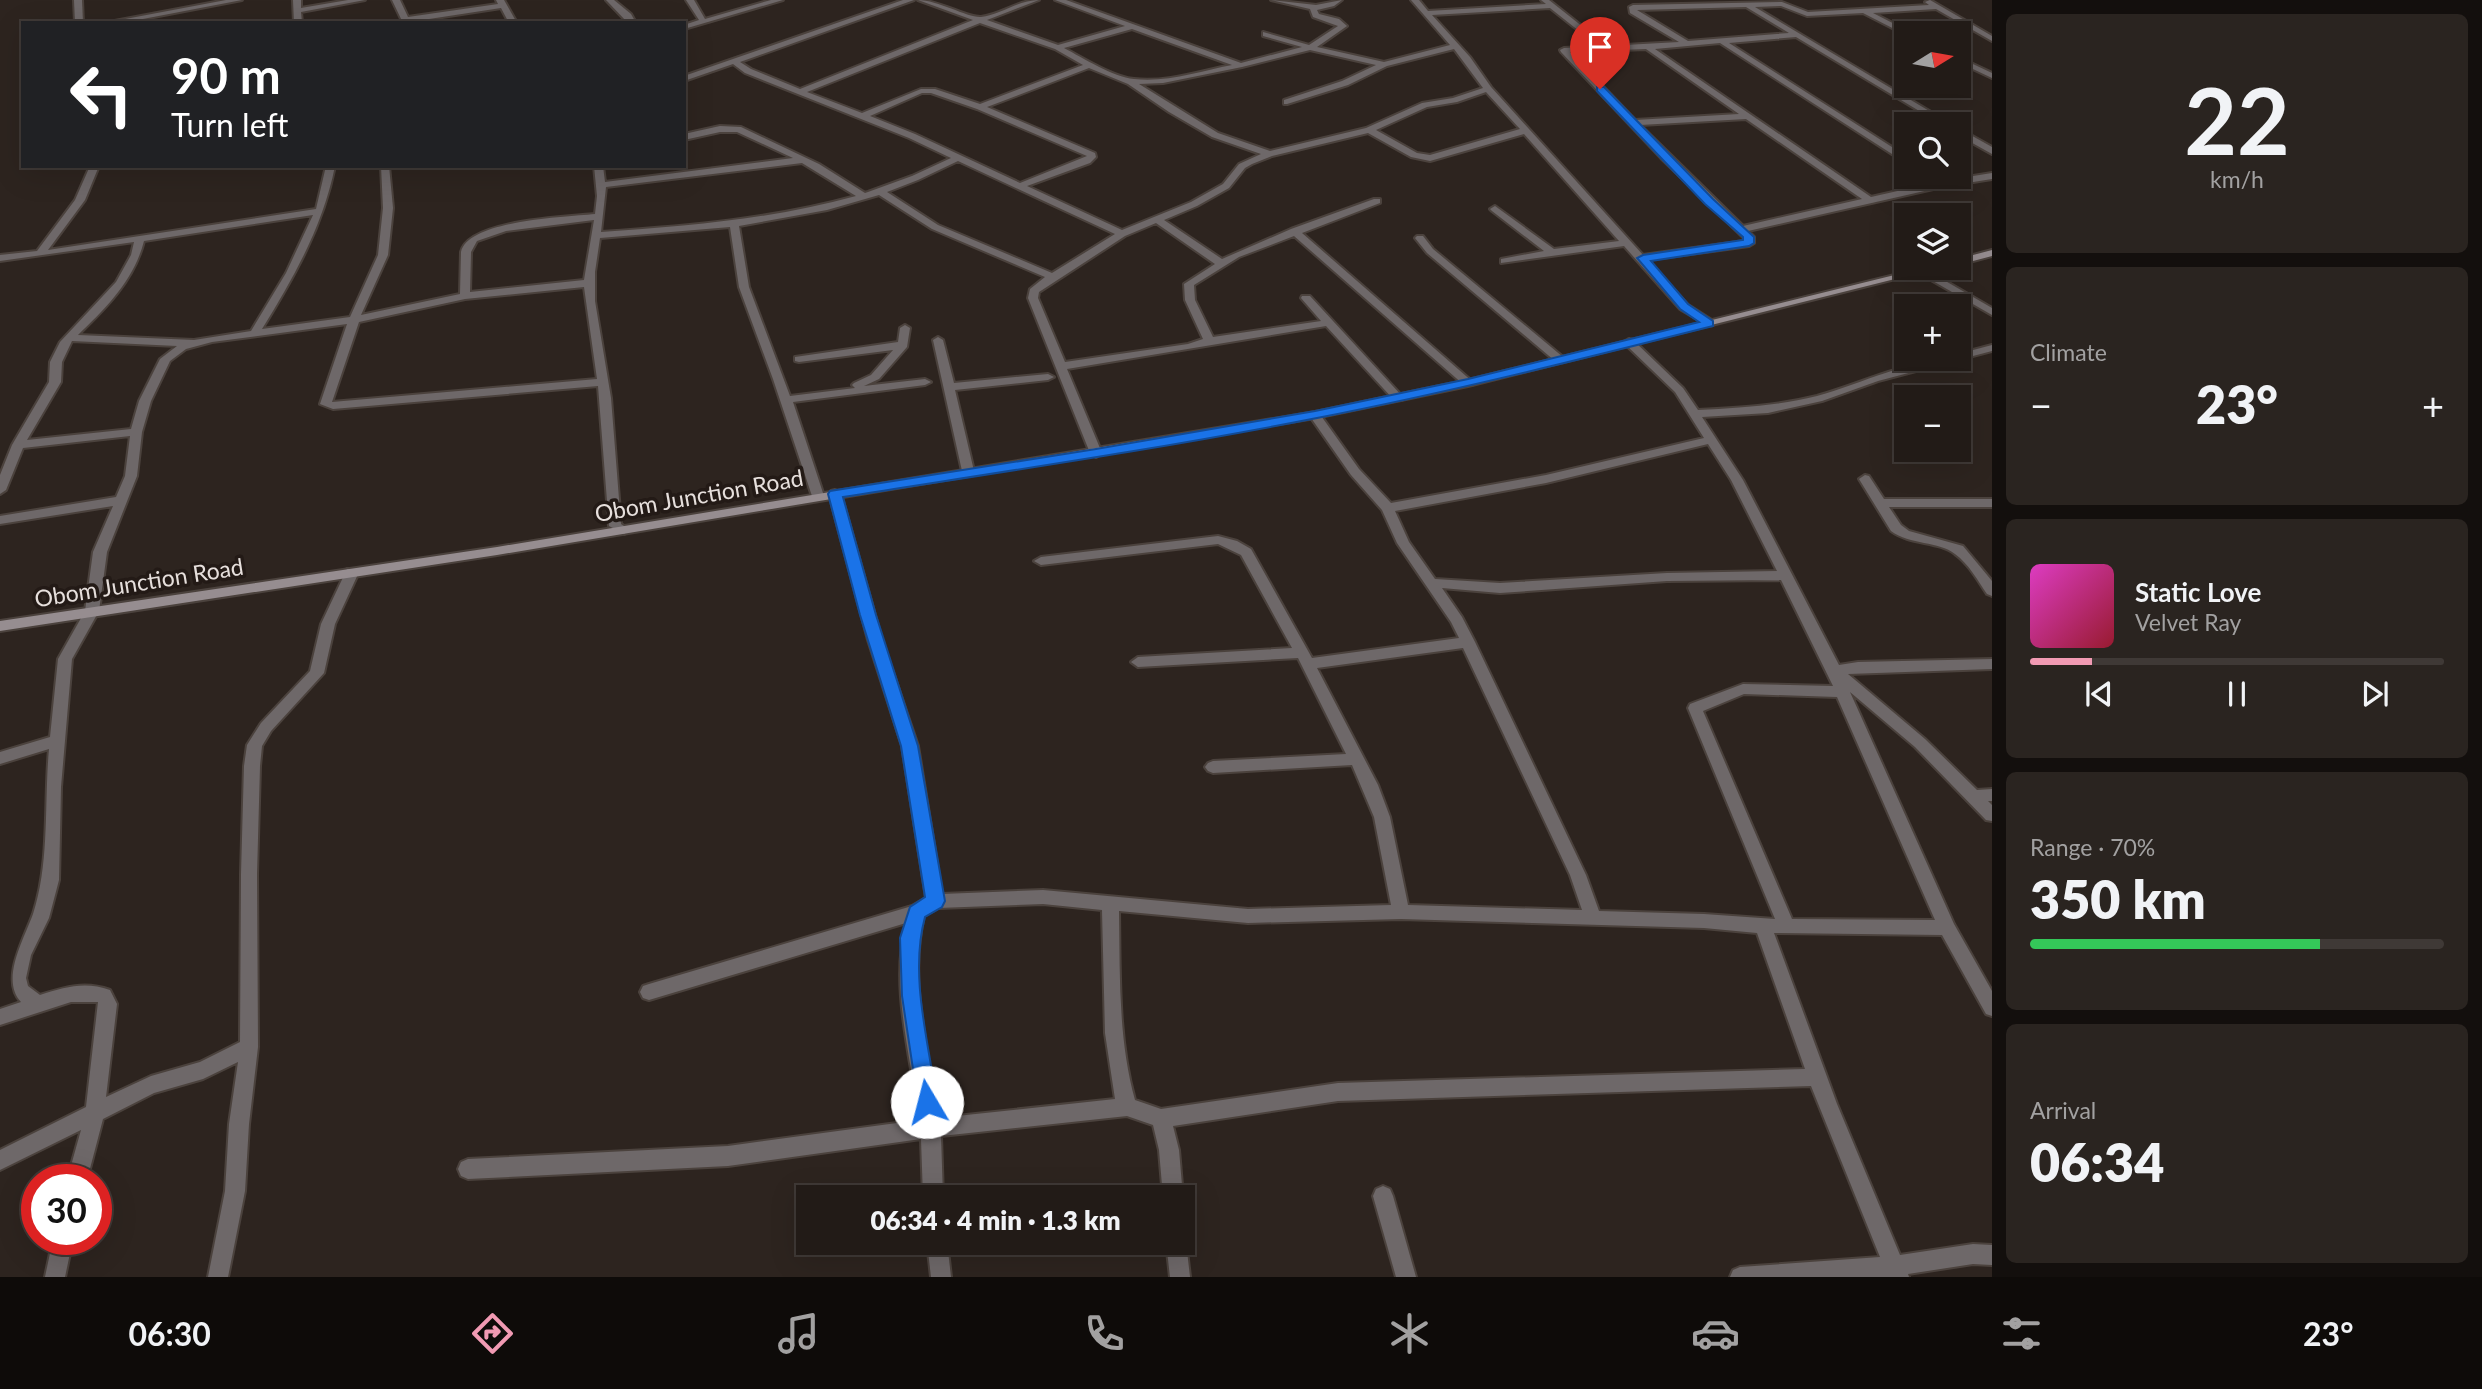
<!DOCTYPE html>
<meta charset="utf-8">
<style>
:root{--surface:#221b17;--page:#2a2420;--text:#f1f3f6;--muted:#a2a1a1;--line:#3f3936;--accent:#f19ab3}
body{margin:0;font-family:Lato,sans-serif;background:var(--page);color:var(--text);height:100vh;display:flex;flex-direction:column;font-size:26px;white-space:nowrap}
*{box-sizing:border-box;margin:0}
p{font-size:23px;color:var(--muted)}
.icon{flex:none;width:38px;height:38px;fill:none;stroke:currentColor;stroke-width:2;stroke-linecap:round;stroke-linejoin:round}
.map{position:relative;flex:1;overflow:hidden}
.details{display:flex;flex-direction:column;gap:14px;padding:14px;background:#130f0d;width:490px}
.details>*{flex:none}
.top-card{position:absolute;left:21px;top:21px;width:665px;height:147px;border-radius:0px;box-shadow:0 7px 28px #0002,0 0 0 2px var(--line);background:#202124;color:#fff;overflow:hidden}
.needle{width:46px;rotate:79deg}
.buttons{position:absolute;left:1894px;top:21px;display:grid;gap:14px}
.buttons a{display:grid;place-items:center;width:77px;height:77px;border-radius:0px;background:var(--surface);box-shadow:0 7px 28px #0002,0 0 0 2px var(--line);font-size:35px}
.speed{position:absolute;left:21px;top:1164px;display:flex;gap:14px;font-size:35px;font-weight:700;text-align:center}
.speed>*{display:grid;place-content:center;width:91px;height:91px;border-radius:50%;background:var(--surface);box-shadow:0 7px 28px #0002,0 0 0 2px var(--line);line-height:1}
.speed .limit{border:10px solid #d22;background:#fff;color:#111}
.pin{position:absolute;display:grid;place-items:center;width:60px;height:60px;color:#fff;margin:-72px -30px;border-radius:50% 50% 50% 0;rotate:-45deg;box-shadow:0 0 7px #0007}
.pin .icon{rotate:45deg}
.me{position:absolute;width:77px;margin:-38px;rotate:352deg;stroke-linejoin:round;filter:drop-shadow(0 0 5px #0008)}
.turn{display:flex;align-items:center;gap:24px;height:147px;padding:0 35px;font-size:32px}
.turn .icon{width:91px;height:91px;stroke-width:2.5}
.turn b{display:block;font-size:49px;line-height:60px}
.big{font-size:52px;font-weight:800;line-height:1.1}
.details .card{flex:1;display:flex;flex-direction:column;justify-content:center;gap:10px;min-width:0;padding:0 24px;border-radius:10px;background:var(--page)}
.details .dial{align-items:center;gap:0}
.dial b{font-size:91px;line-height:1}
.song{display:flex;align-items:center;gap:21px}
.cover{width:84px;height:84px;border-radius:10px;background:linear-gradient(135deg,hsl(310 70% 55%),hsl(350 70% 35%))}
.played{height:7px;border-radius:4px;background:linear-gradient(90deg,var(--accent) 15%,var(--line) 15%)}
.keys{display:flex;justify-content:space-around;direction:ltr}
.heat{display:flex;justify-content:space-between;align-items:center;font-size:38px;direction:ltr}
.charge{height:10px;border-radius:5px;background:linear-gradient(90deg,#34c759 70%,var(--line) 0)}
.trip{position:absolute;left:796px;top:1185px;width:399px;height:70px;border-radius:0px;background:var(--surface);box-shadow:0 7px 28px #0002,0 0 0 2px var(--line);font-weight:800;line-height:70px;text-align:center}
.tabs{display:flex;height:112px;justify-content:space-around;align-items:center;background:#0e0b09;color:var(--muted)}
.tabs .icon{width:49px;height:49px}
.tabs .on{color:var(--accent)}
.tabs b{font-size:32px;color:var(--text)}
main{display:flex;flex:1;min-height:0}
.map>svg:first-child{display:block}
</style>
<main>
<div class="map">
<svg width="1992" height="1277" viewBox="0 0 1992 1277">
<rect width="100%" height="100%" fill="#2d241f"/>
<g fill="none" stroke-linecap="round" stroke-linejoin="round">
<g stroke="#4b423d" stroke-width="4">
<g id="street">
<polygon points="74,0 82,0 83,23 75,23"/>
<polygon points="226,0 242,0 122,23 104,23"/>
<polygon points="293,0 301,0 301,8 348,0 365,0 301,12 302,23 294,23"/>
<polygon points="392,0 400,0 408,17 498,4 496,0 504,0 517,23 509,23 501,8 403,23"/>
<polygon points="606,0 614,0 631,14 636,23 628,23"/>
<polygon points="686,0 694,0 705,19 771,0 783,0 684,29 684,25 699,20"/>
<path d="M903,0H914L740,62L751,69L800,89L973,20L918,0C938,0 968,18 981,17C1001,15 1018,0 1039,0L987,20L1058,45L1125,26L1055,0H1066L1241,63L1302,47L1263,36V32L1309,45L1338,26L1313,17L1310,9L1271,0L1316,5L1342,0L1334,6L1317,10L1319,14L1339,19L1347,26L1317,47L1384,62L1450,45L1411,0H1419L1428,11L1546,4L1541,0H1549L1607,46L1679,42L1630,13L1629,7L1633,5L1782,2L1808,12L1929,5L1925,2L1930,0L1992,36V41L1936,9L1873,13L1912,33L1906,35L1863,13L1807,16L1781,6L1755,7L1951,124H1941L1796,37L1729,43L1906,156V163L1720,43L1655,49L1871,197L1942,181L1992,173V179L1942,187L1748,231L1754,237V243L1749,246L1647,260L1688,305L1713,321V325L1709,326L1680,309L1624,246L1501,263V259L1544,251L1492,211L1490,209L1495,206L1554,249L1619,241L1524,134L1430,161L1411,157L1368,133L1272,156L1252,164L1245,168L1229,188L1197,206L1164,220L1222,259L1291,229L1374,199H1380V203L1302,233L1474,383L1472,385H1464L1294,236L1239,257L1194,285L1195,300L1213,337L1321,321L1301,298L1302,296H1310L1402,396V400H1394L1326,326L1067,369L1102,453L1096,457L1090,453L1028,298L1030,289L1045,277L932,229L879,195L827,210L739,226L749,287L790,396L855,388L852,385L854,383L871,375L893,350L799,362L795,361V357L898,342L900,328L905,325L910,328L907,347L879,379L864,386L925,379L931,382L925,385L793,402L824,496L818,500L812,496L773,379L739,287L730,227L600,238L595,272V301L611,398L621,524L630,530L624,534L609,526L598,386L333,409L320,404L347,324L212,342L186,349L170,361L151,401L142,432L137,476L107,552L99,611L72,659L61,787L59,880L49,918L31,955L26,978L28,986L40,995C65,987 85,981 110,990L117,1004L106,1097L151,1076L200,1062L240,1042L241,874L244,766L247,745L261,723L310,671L321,624L347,569H357L359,572L335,624L324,673L271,731L262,746L260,766L257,874L258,1047L249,1124L245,1191L228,1277H208L225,1191L229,1124L238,1062L203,1079L154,1093L103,1119L87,1180H67L81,1130L0,1170V1150L86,1107L98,1002H71L0,1025V1009L21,1002C0,980 24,939 33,914C50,862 44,804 49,749L0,764V752L50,737L58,659L85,611L93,552L113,506L0,524V516L116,497L125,476L130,436L23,448L6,490L0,494V475L12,445L49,382L50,362L60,342L116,282L131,255L134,242L0,261V255L37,251L75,200L90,166H99L85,200L48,250L316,209L326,166H335C323,226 294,277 262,329L350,317L378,255L383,208L381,166H389L393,208L388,255L361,315L460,294L461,252C468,220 567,217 595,214L597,196L594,166H603L605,182L793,158L737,132H720L684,140V134L720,126L741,127L819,164L865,193L868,192L912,176L951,158L909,138L745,73L733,64L684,81V76ZM1746,7L1789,33L1688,41L1637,10ZM1550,8L1598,46L1564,48L1560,50L1561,52L1661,158L1744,238V241L1643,255L1491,87L1470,57L1432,15ZM980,23L1055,49L1083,65L980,104L935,89H921L862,113L807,92ZM1132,29L1232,65C1201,71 1166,83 1134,79C1113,77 1083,58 1064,48ZM1454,49L1483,88L1453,98L1422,103L1366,128L1270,151L1218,133L1139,84L1163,83L1242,67L1310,50L1376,65L1342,81L1284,100V104H1287L1348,85L1387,66ZM1646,49L1739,114L1635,120L1570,52ZM1089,68L1128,84L1169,112L1212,137L1261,154L1239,164L1223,184L1191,202L1122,230L1027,186L1090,163L1096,157L1095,153L987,107ZM1486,92L1520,129L1430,155L1417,153L1376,130L1427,107L1457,102ZM922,93H931L977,109L1087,156L1020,183L915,134L870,116ZM1746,119L1862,199L1743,226L1640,125ZM958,161L1115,234L1052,273L938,225L887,192L918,180ZM802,163L856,196C773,219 688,226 601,232L606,187ZM313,215L286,273L251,331L194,340L78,335C107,307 134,280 144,241ZM594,220L584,280L470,292L471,252L477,241L506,231ZM1156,223L1215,264L1184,284L1185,300L1203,339L1188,344L1065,362L1038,298L1039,292L1125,236ZM584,287L597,379L332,402L359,322L465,299ZM72,341L177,346L160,359L139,401L131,429L27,440L61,382L62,362Z"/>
<polygon points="1958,57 1992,73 1992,78 1958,62"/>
<polygon points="1958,128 1992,147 1992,154 1958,135"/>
<polygon points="1417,236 1423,236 1433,249 1563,357 1563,361 1555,361 1427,253 1415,238"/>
<polygon points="1923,268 1992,308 1992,315 1919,273 1919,269"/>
<polygon points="938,337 943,340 954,383 1048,374 1054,377 1048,380 955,390 974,471 968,475 962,471 933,340"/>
<path d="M1629,339L1633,340L1683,388L1698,410C1738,408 1777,406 1817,396C1864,383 1908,359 1958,359V354L1992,345V351L1878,381L1822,401L1768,413L1702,417L1743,480L1839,665L1858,662L1992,659V669L1848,674L1925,739L1977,790L1992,789V801H1988L1992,805V821L1986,820L1915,747L1850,692L1954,924L1992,991V1016L1986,1014L1942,935L1774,933L1837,1104L1900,1255L1973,1244L1992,1245V1265L1973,1264L1908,1274L1909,1277H1730L1733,1270L1740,1267L1880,1257L1811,1086L1338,1101L1173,1126L1179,1150L1183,1197H1163L1159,1150L1153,1125L1127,1116L941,1136L943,1197H923L921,1139L728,1166L468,1179L461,1176L458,1169L461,1162L468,1159L728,1146L919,1120C911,1056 890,987 906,923L649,1000L643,998L640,992L643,986L649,984L912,906L926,898L902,746L868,640L829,494L831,491L835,490L841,494L882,640L918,746L942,894L1043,890L1248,909L1391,905L1374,817L1352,765L1213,773L1208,771L1205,767L1208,763L1213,761L1346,754L1298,658L1138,667L1131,662L1138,657L1292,648L1241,555L1218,544L1041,565L1034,561L1041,557L1218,536L1237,541L1251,549L1312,658L1459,638L1451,622L1397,543L1382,510L1351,475L1309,415L1311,413H1319L1359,469L1391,503L1546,475L1704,438L1675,392L1625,344L1624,342ZM1708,444L1731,480L1777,571L1667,573L1500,583L1435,579L1409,542L1395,511L1546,483ZM1781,580L1833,686L1743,684L1690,704L1688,708L1775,919L1704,914L1599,911L1586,875L1475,642L1462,617L1442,588L1500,593L1667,581ZM1463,648L1570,875L1582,910L1408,905L1390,817L1378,785L1317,668ZM1744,694L1837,697L1935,920L1792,919L1703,711ZM1043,904L1102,910L1105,1033L1115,1099L938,1118C929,1051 908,983 924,916L938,908ZM1119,911L1248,923L1401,919L1704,928L1757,933L1805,1069L1338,1083L1161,1109L1135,1100C1118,1039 1120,975 1119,911Z"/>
<path d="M1865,475L1869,476L1884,499H1992V507H1889L1901,525L1909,531L1963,546L1992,581V596L1987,594C1978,581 1969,564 1955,554C1939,541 1910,545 1891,531L1859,479Z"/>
<polygon points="1383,1186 1390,1189 1393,1196 1416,1277 1396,1277 1373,1196 1376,1189"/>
<polygon points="1183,1235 1186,1242 1190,1277 1170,1277 1166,1242 1183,1242"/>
<polygon points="53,1239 73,1239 65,1277 45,1277"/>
<polygon points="927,1242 947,1242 951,1277 931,1277"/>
</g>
</g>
<g stroke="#4b423d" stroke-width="4">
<g id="secondary">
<polygon points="1992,250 1992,256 1958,265 1958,259"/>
<polygon points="1923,268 1939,268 1468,386 1315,418 497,555 0,631 0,621 497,547 1315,412 1468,380"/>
</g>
</g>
<use href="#street" fill="#6e6869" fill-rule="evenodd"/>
<use href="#secondary" fill="#968d90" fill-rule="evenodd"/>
</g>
<path fill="#1a73e8" stroke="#114b97" stroke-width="2" d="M1597,87H1604L1713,199L1754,237V243L1749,246L1651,261L1688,304L1713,321V326C1582,359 1450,392 1317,418C1160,449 1001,472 843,497L876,615L918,746L945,901L942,907L925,917C909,975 929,1044 937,1102L934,1109L927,1112L919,1109L902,996L900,938L910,907L925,897L901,746L860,615L828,494L830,491L1096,449L1315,411L1468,379L1699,322L1680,309L1637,258L1643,255L1743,240V237L1705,204L1597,91Z"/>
<g text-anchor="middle" stroke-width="7" stroke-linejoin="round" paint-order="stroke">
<g font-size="23" fill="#e6dfdc" stroke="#231a16">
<text transform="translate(699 496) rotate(-10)" y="8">Obom Junction Road</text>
<text transform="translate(139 583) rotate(-9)" y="8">Obom Junction Road</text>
</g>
</g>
</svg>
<div class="buttons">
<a><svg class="needle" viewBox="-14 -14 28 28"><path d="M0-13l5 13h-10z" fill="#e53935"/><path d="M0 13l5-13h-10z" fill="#a2a1a1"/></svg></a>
<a><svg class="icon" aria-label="search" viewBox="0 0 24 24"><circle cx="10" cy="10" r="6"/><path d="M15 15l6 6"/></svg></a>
<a><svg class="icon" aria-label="layers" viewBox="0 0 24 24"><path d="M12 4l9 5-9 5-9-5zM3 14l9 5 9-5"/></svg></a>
<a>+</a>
<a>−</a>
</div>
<div class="speed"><div class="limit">30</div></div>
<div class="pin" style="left:1600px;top:89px;background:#d93025"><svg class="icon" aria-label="arrive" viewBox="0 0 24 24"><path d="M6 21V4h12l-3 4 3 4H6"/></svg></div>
<svg class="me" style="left:927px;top:1102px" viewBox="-20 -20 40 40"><circle r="19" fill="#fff"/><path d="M0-13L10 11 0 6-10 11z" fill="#1a73e8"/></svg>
<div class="trip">06:34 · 4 min · 1.3 km</div>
<div class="top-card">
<div class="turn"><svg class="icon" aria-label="left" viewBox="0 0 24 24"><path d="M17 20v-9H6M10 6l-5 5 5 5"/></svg><div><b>90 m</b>Turn left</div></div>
</div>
</div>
<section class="details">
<div class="card dial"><b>22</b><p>km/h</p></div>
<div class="card"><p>Climate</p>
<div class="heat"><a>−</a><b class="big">23°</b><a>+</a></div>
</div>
<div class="card">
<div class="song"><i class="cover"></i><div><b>Static Love</b><p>Velvet Ray</p></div></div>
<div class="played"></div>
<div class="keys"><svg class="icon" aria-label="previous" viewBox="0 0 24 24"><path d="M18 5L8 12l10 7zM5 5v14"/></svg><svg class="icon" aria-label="pause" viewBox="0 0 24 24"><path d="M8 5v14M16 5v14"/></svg><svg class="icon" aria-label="next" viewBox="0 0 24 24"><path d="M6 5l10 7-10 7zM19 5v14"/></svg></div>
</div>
<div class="card"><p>Range · 70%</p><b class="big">350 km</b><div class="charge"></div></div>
<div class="card"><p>Arrival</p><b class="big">06:34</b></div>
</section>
</main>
<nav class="tabs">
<b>06:30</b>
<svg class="icon on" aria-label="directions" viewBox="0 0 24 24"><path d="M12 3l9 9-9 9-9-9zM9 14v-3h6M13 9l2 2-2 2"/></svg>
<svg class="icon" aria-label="music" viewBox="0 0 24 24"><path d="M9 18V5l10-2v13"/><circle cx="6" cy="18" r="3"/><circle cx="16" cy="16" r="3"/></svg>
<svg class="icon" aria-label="phone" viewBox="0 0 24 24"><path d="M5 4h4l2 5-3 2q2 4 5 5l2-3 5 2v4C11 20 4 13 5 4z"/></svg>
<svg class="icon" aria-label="climate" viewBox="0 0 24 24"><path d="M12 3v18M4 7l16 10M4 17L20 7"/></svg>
<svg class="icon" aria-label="car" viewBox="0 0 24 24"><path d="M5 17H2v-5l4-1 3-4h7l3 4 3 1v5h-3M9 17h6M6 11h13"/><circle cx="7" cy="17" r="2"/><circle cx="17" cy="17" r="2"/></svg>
<svg class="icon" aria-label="filters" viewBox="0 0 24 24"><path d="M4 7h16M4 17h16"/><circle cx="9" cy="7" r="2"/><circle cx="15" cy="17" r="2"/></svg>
<b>23°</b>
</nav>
